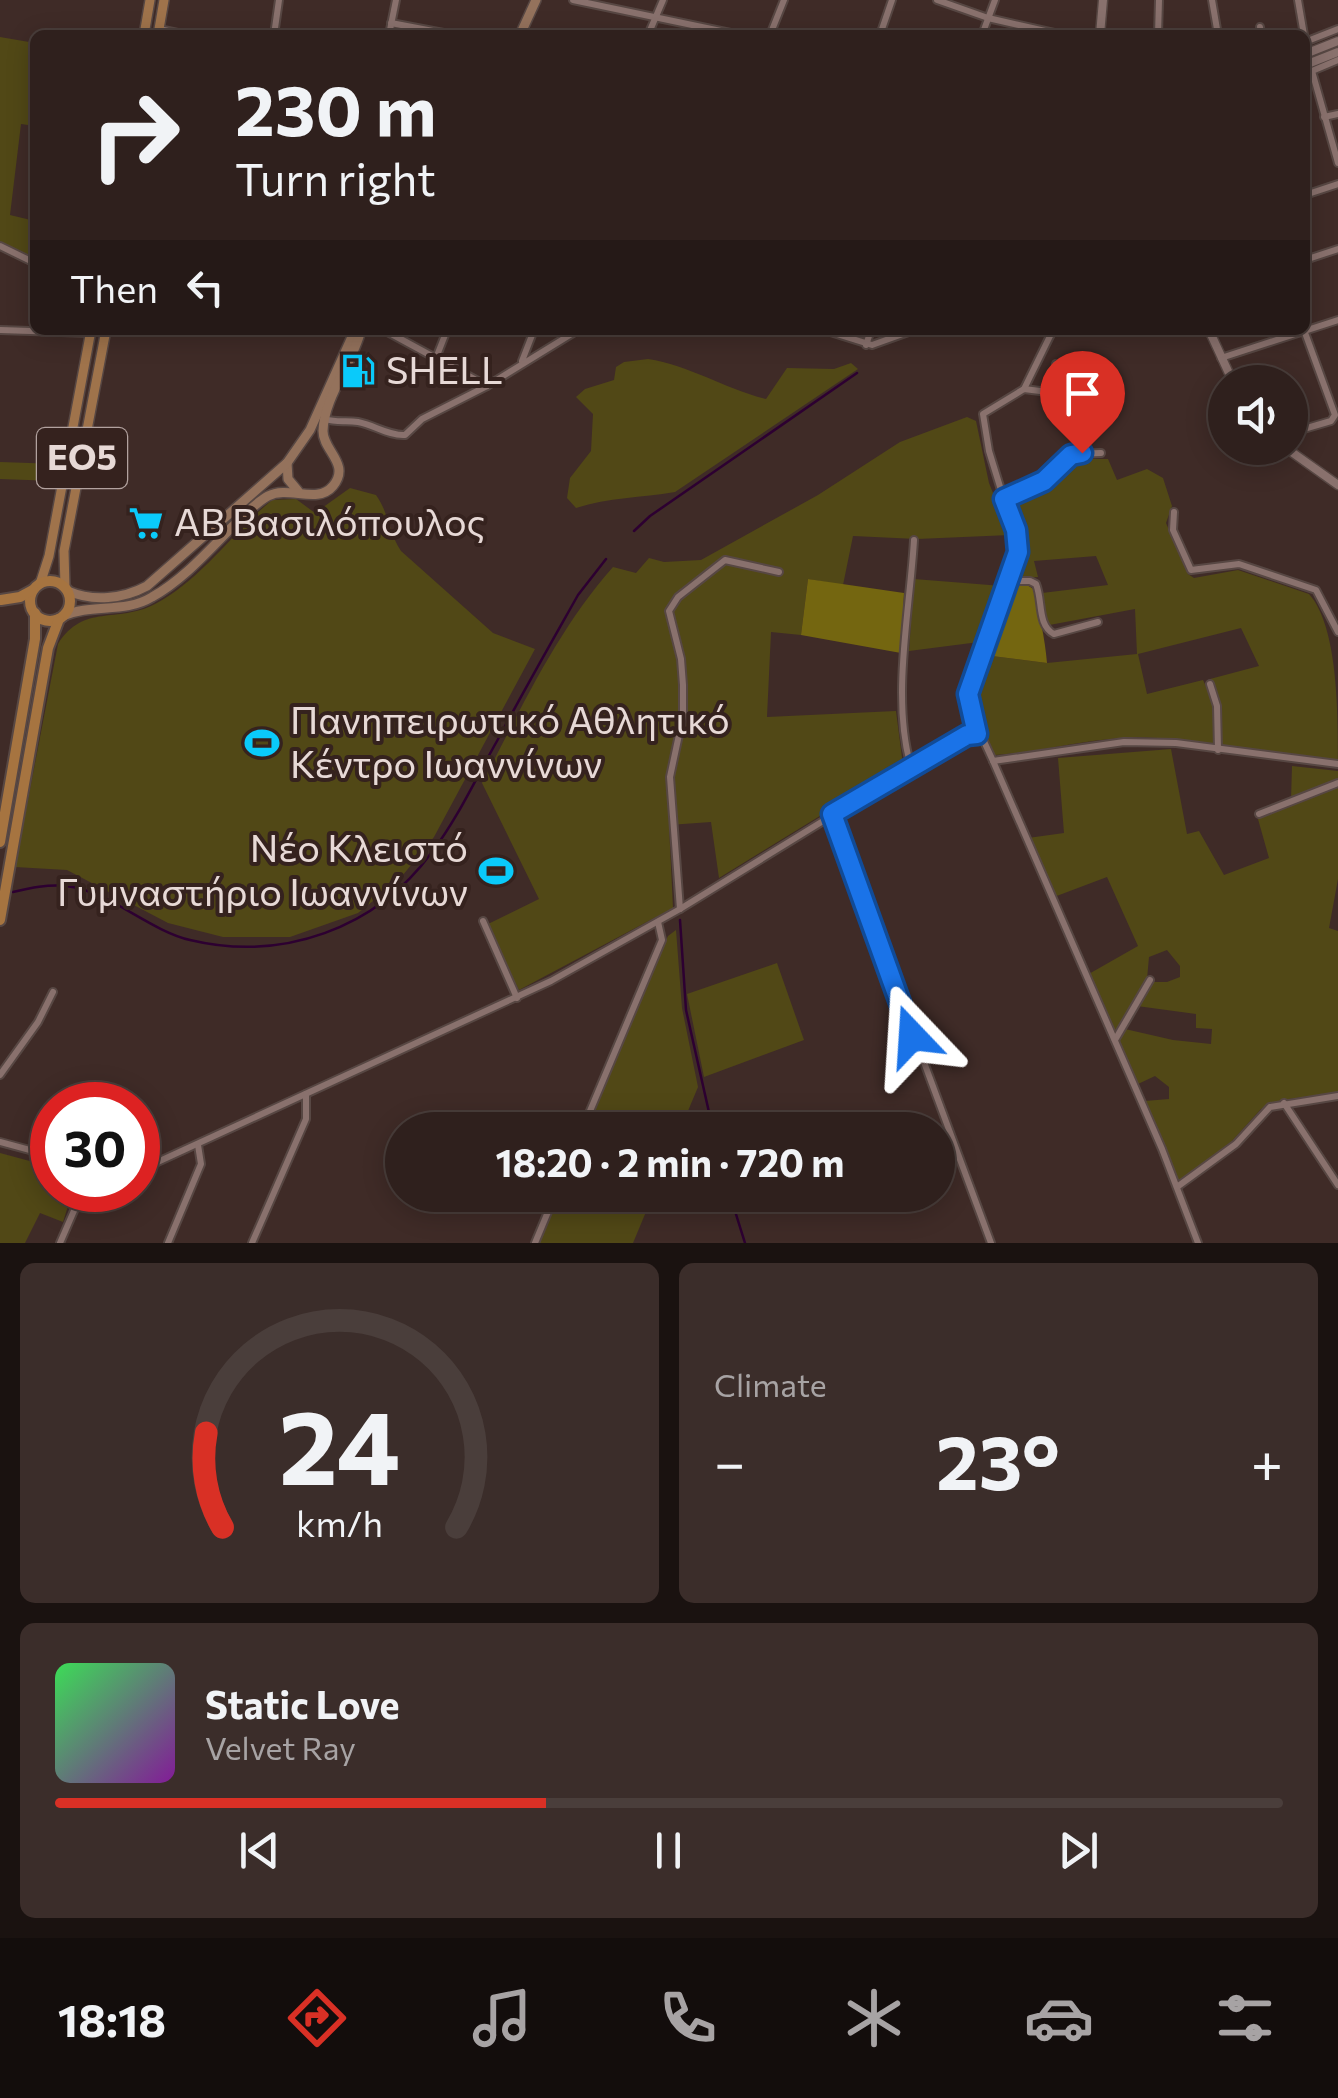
<!DOCTYPE html>
<meta charset="utf-8">
<style>
:root{--surface:#2f201d;--page:#3b2d2a;--text:#f1f3f6;--muted:#a7a3a4;--line:#4a3e3b;--accent:#d93025}
body{margin:0;font-family:Commissioner,sans-serif;background:var(--page);color:var(--text);height:100vh;display:flex;flex-direction:column;font-size:38px;white-space:nowrap}
*{box-sizing:border-box;margin:0}
p{font-size:32px;color:var(--muted)}
.icon{flex:none;width:55px;height:55px;fill:none;stroke:currentColor;stroke-width:2;stroke-linecap:round;stroke-linejoin:round}
.map{position:relative;height:1243px;overflow:hidden}
.drawer{display:flex;flex-direction:column;gap:20px;padding:20px;background:#1a1210;flex:1}
.drawer>*{flex:none}
.top-card{position:absolute;left:30px;top:30px;width:1280px;height:305px;border-radius:15px;box-shadow:0 5px 25px #0003,0 0 0 2px var(--line);background:#2f201d;color:var(--text);overflow:hidden}
.controls{position:absolute;left:1208px;top:365px;display:grid;gap:20px}
.controls a{display:grid;place-items:center;width:100px;height:100px;border-radius:50%;background:var(--surface);box-shadow:0 5px 25px #0003,0 0 0 2px var(--line);font-size:50px}
.speed{position:absolute;left:30px;top:1082px;display:flex;gap:20px;font-size:50px;font-weight:700;text-align:center}
.speed>*{display:grid;place-content:center;width:130px;height:130px;border-radius:50%;background:var(--surface);box-shadow:0 5px 25px #0003,0 0 0 2px var(--line);line-height:1}
.speed .limit{border:15px solid #d22;background:#fff;color:#111}
.pin{position:absolute;display:grid;place-items:center;width:85px;height:85px;color:#fff;margin:-102px -42px;border-radius:50% 50% 50% 0;rotate:-45deg;box-shadow:0 0 10px #0007}
.pin .icon{rotate:45deg}
.me{position:absolute;width:110px;margin:-55px;rotate:340deg;stroke-linejoin:round;filter:drop-shadow(0 0 8px #0008)}
.turn{display:flex;align-items:center;gap:35px;height:210px;padding:0 40px;font-size:45px}
.turn .icon{width:130px;height:130px;stroke-width:2.5}
.turn b{display:block;font-size:70px;line-height:85px}
.then{display:flex;align-items:center;height:95px;padding:0 40px;background:#0003;gap:20px;font-size:38px}
.big{font-size:75px;font-weight:700;line-height:1.1}
.drawer .card{flex:1;display:flex;flex-direction:column;justify-content:center;gap:15px;min-width:0;padding:0 35px;border-radius:15px;background:var(--page)}
.drawer .dial{align-items:center;gap:0}
.dial svg{height:260px;overflow:visible;fill:none;stroke:var(--line);stroke-width:7;stroke-linecap:round;text-anchor:middle}
.dial text{fill:var(--text);stroke:none}
.song{display:flex;align-items:center;gap:30px}
.cover{width:120px;height:120px;border-radius:15px;background:linear-gradient(135deg,hsl(130 70% 55%),hsl(290 70% 35%))}
.played{height:10px;border-radius:5px;background:linear-gradient(90deg,var(--accent) 40%,var(--line) 40%)}
.keys{display:flex;justify-content:space-around;direction:ltr}
.heat{display:flex;justify-content:space-between;align-items:center;font-size:55px;direction:ltr}
.drawer .tiles{flex:1;display:grid;gap:20px;grid-template-columns:1fr 1fr}
.card:last-child{grid-column:span 2}
.trip{position:absolute;left:385px;top:1112px;width:570px;height:100px;border-radius:50px;background:var(--surface);box-shadow:0 5px 25px #0003,0 0 0 2px var(--line);font-weight:700;line-height:100px;text-align:center}
.tabs{display:flex;height:160px;justify-content:space-around;align-items:center;background:#130d0c;color:var(--muted)}
.tabs .icon{width:70px;height:70px}
.tabs .active{color:var(--accent)}
.tabs b{font-size:45px;color:var(--text)}
.map>svg:first-child{display:block}
</style>
<div class="map">
<svg width="1338" height="1243" viewBox="0 0 1338 1243">
<rect width="100%" height="100%" fill="#3f2b27"/>
<g fill="#514816">
<polygon points="0,37 35,43 35,126 21,124 10,215 35,221 35,260 0,242"/>
<path d="M648,359C689,365 725,389 766,399L787,368L834,369L851,363L858,369L675,492C641,498 609,497 576,508L567,498L570,478L591,451L593,414L576,397L585,389L614,380L616,367L624,362Z"/>
<path d="M967,417L976,421L989,483L1010,535L917,539L853,536L843,585L808,579L801,635L771,632L767,717L896,711L903,765L719,878L711,822L669,825L673,908L519,990L486,925L539,899L482,783C521,709 557,630 613,567L636,573L649,558L664,562L701,560L818,495L900,442Z"/>
<path d="M1074,459H1108L1117,480L1147,469L1163,478L1172,506L1166,523L1188,574L1194,578L1238,570L1309,594C1338,626 1338,713 1338,761L1221,746L1219,706L1210,679L1259,666L1241,628L1138,654L1147,694L1203,680L1215,706V747C1184,741 1152,735 1121,738C1078,741 1038,752 995,755L970,703L984,655L1047,663L1137,654L1135,609L1044,626L1042,593L1108,585L1096,556L1034,561L1038,577L1013,579C1023,547 1021,536 1010,505L1012,500L1052,482Z"/>
<polygon points="0,462 59,464 55,481 0,479"/>
<path d="M350,488L376,495C389,513 389,533 401,551L493,633L535,649L434,837L398,881L358,913L290,937H223L168,923L67,870L15,867L58,644C84,603 117,624 155,604C201,580 233,532 272,500L296,499L315,513Z"/>
<polygon points="914,579 1002,586 979,642 909,651"/>
<polygon points="1171,749 1187,834 1199,831 1224,875 1269,858 1256,812 1291,800 1292,766 1338,771 1338,879 1329,928 1338,931 1338,1092 1282,1100 1261,1109 1232,1141 1179,1182 1145,1101 1169,1099 1169,1087 1155,1076 1138,1084 1119,1040 1125,1029 1173,1040 1211,1044 1212,1029 1196,1028 1196,1014 1137,1006 1151,982 1167,982 1180,977 1180,966 1167,950 1149,957 1147,979 1114,1033 1087,975 1138,946 1107,877 1054,897 1028,838 1064,833 1058,758"/>
<polygon points="676,930 682,1008 698,1087 680,1130 586,1130 662,949 668,936"/>
<polygon points="777,963 804,1040 704,1077 687,994"/>
<polygon points="0,1153 52,1167 52,1190 73,1190 63,1222 40,1213 25,1243 0,1243"/>
<polygon points="559,1195 653,1195 633,1243 538,1243"/>
</g>
<g fill="#746610">
<polygon points="808,579 904,593 901,653 801,635"/>
<path d="M1011,584L1027,585L1035,590C1039,616 1045,637 1047,663L984,655Z"/>
</g>
<g fill="none" stroke-linecap="round" stroke-linejoin="round">
<g stroke="#2d0031" stroke-width="2.5">
<polyline points="634,531 650,516 857,373"/>
<path d="M13,892C30,888 48,884 66,886C108,890 148,930 190,940C282,962 376,929 432,852C458,818 476,778 497,741C523,692 551,643 578,595L606,559"/>
<polyline points="680,920 686,1010 713,1130"/>
<polyline points="730,1195 745,1243"/>
</g>
<g stroke="#574743" stroke-width="10">
<g id="minor">
<polyline points="573,0 740,35"/>
<polyline points="937,0 988,18 1063,35"/>
<polyline points="1212,0 1218,35"/>
<polyline points="1298,0 1304,35"/>
<polyline points="391,23 454,35"/>
<polyline points="1260,27 1261,35"/>
<polyline points="159,29 187,35"/>
<polyline points="274,35 279,0"/>
<polyline points="389,35 396,0"/>
<polyline points="648,35 663,0"/>
<polyline points="770,35 784,0"/>
<polyline points="880,35 892,0"/>
<polyline points="982,35 995,0"/>
<polyline points="1158,35 1159,0"/>
<polyline points="1305,42 1338,29"/>
<polyline points="1338,60 1312,71 1338,163"/>
<polyline points="1324,117 1338,114"/>
<polyline points="1305,195 1338,184"/>
<polyline points="0,246 35,263"/>
<polyline points="1305,260 1338,249"/>
<polyline points="0,330 91,333"/>
<polyline points="384,330 487,386"/>
<polyline points="824,330 872,345 914,330"/>
<polyline points="866,345 871,330"/>
<polyline points="436,358 447,330"/>
<polyline points="1221,358 1338,320"/>
<polyline points="522,361 534,330"/>
<polyline points="1024,389 1053,330"/>
<path d="M325,419C337,423 346,420 358,422C374,425 389,436 405,435L422,419L487,386L578,330"/>
<polyline points="1290,433 1331,421 1335,415 1304,330"/>
<polyline points="1005,499 1044,481 1073,454 1101,453"/>
<polyline points="1174,512 1173,530 1191,570 1239,564 1316,590 1338,632"/>
<path d="M1010,581H1030L1036,584C1043,601 1037,625 1054,634L1098,622"/>
<polyline points="1210,684 1217,706 1218,750"/>
<polyline points="977,734 968,694 1011,577 1018,545 989,451 983,414 1024,389 1064,394 1066,390 1056,364"/>
<polyline points="993,761 1124,742 1176,743 1338,764"/>
<path d="M911,767C891,699 910,610 914,540"/>
<polyline points="832,814 991,1243"/>
<polyline points="1259,814 1338,783"/>
<polyline points="680,909 670,777 683,716 683,685 681,659 669,611 678,597 725,560 779,572"/>
<polyline points="483,921 517,998"/>
<polyline points="1115,1040 1150,980"/>
<polyline points="0,1075 38,1022 53,992"/>
<polyline points="1284,1103 1338,1185"/>
<polyline points="582,1130 662,940 658,922"/>
<polyline points="0,1142 52,1156"/>
<polyline points="138,1171 551,981 680,909 911,767 974,733 982,737 993,761 1162,1149 1198,1243"/>
<polyline points="1177,1187 1236,1144 1270,1107 1338,1096"/>
<polyline points="60,1243 83,1190"/>
<polyline points="168,1243 201,1164 198,1145"/>
<polyline points="252,1243 306,1119 306,1094"/>
<polyline points="535,1243 555,1195"/>
</g>
</g>
<g stroke="#574743" stroke-width="11">
<g id="tertiary">
<polyline points="1100,35 1103,0"/>
<polyline points="1305,54 1338,41"/>
<polyline points="1305,65 1338,52"/>
<polyline points="1209,330 1233,382"/>
<polyline points="1286,448 1338,485"/>
</g>
</g>
<g stroke="#574743" stroke-width="12">
<g id="secondary">
<polyline points="520,35 536,0"/>
<polyline points="287,463 288,479 298,491"/>
<path d="M68,591C93,602 123,599 147,586L287,463L310,430L355,330"/>
<path d="M63,616C92,603 124,614 152,597C183,580 208,551 233,526C244,516 255,503 268,496C289,485 317,505 333,486C351,464 323,451 323,431C324,397 353,363 361,330"/>
</g>
</g>
<g stroke="#574743" stroke-width="12">
<g id="primary">
<polyline points="144,35 150,0"/>
<polyline points="158,35 164,0"/>
<polyline points="40,584 49,556 91,330"/>
<polyline points="65,587 64,551 106,330"/>
</g>
</g>
<g stroke="#574743" stroke-width="14">
<g id="trunk">
<circle cx="50" cy="601" r="20"/>
<polyline points="1,600 20,597 33,590"/>
<polyline points="0,842 35,639 35,613"/>
<polyline points="0,920 48,648 59,619"/>
</g>
</g>
<use href="#minor" stroke="#89716d" stroke-width="6"/>
<use href="#tertiary" stroke="#89716d" stroke-width="8"/>
<use href="#secondary" stroke="#94725c" stroke-width="9"/>
<use href="#primary" stroke="#9f734b" stroke-width="9"/>
<use href="#trunk" stroke="#a67440" stroke-width="10"/>
</g>
<g fill="none" stroke-linecap="round" stroke-linejoin="round">
<g stroke="#114b97" stroke-width="25">
<polyline id="route" points="912,1036 832,814 967,735 977,734 968,694 1018,552 1016,530 1004,499 1044,481 1071,455 1082,453"/>
</g>
<use href="#route" stroke="#1a73e8" stroke-width="18"/>
</g>
<defs>
<g id="fuel-bare" transform="scale(2.7)"><path d="M-5.5-6h7V0h2V4h1.3V-2.5L3-4.5l.8-.8L6-3V5H2.5V1h-1V6h-7ZM-4.2-4.7v3.2H.2V-4.7Z" fill="#0acafa" stroke="#35221e" stroke-width="2.5" paint-order="stroke"/></g>
<g id="supermarket-bare" transform="scale(2.7)"><path d="M-6-5.5h2.5l.6 2H6L4.5 2H-2.5L-4.4-4H-6ZM-1.5 3.2a1.3 1.3 0 1 0 .1 0ZM3 3.2a1.3 1.3 0 1 0 .1 0Z" fill="#0acafa" stroke="#35221e" stroke-width="2.5" paint-order="stroke"/></g>
<g id="stadium-bare" transform="scale(2.7)"><path d="M0-5a6.5 5 0 1 0 0 10a6.5 5 0 1 0 0-10ZM-3.5-1.8h7v3.6h-7Z" fill="#0acafa" stroke="#35221e" stroke-width="2.5" paint-order="stroke"/></g>
</defs>
<g fill-rule="evenodd">
<use href="#fuel-bare" x="358" y="371"/>
<use href="#supermarket-bare" x="146" y="523"/>
<use href="#stadium-bare" x="262" y="743"/>
<use href="#stadium-bare" x="496" y="871"/>
</g>
<g text-anchor="middle" stroke-width="8" stroke-linejoin="round" paint-order="stroke">
<rect fill="#35221e" stroke="#b2a29f" stroke-width="2.5" x="37" y="428" width="90" height="60" rx="8"/>
<g font-size="35" font-weight="bold" fill="#e7d9d6">
<text x="82" y="470">ΕΟ5</text>
</g>
<g font-size="38" fill="#e7d9d6" stroke="#35221e" text-anchor="start">
<text x="386" y="384">SHELL</text>
<text x="174" y="536">ΑΒ Βασιλόπουλος</text>
<text x="290" y="734">Πανηπειρωτικό Αθλητικό<tspan x="290" dy="44">Κέντρο Ιωαννίνων</tspan></text>
<text x="468" y="862" text-anchor="end">Νέο Κλειστό<tspan x="468" dy="44">Γυμναστήριο Ιωαννίνων</tspan></text>
</g>
</g>
</svg>
<div class="controls">
<a><svg class="icon" aria-label="sound" viewBox="0 0 24 24"><path d="M4 9h4l5-4v14l-5-4H4zM17 9q2 3 0 6"/></svg></a>
</div>
<div class="speed"><div class="limit">30</div></div>
<div class="pin" style="left:1082px;top:453px;background:#d93025"><svg class="icon" aria-label="arrive" viewBox="0 0 24 24"><path d="M6 21V4h12l-3 4 3 4H6"/></svg></div>
<svg class="me" style="left:912px;top:1036px" viewBox="-20 -20 40 40"><path d="M0-17L14 15 0 8-14 15z" fill="#1a73e8" stroke="#fff" stroke-width="4"/></svg>
<div class="trip">18:20 · 2 min · 720 m</div>
<div class="top-card">
<div class="turn"><svg class="icon" aria-label="right" viewBox="0 0 24 24"><path d="M7 20v-9h11M14 6l5 5-5 5"/></svg><div><b>230 m</b>Turn right</div></div>
<div class="then">Then<svg class="icon" aria-label="left" viewBox="0 0 24 24"><path d="M17 20v-9H6M10 6l-5 5 5 5"/></svg></div>
</div>
</div>
<section class="drawer">
<div class="tiles">
<div class="card dial"><svg viewBox="0 0 100 80">
<path d="M14 69A42 42 0 1 1 86 69"/>
<path d="M14 69A42 42 0 0 1 9 40" stroke="#d93025"/>
<text x="50" y="56" font-size="32" font-weight="700">24</text>
<text x="50" y="72" font-size="11">km/h</text>
</svg></div>
<div class="card"><p>Climate</p>
<div class="heat"><a>−</a><b class="big">23°</b><a>+</a></div>
</div>
<div class="card">
<div class="song"><i class="cover"></i><div><b>Static Love</b><p>Velvet Ray</p></div></div>
<div class="played"></div>
<div class="keys"><svg class="icon" aria-label="previous" viewBox="0 0 24 24"><path d="M18 5L8 12l10 7zM5 5v14"/></svg><svg class="icon" aria-label="pause" viewBox="0 0 24 24"><path d="M8 5v14M16 5v14"/></svg><svg class="icon" aria-label="next" viewBox="0 0 24 24"><path d="M6 5l10 7-10 7zM19 5v14"/></svg></div>
</div>
</div>
</section>
<nav class="tabs">
<b>18:18</b>
<svg class="icon active" aria-label="directions" viewBox="0 0 24 24"><path d="M12 3l9 9-9 9-9-9zM9 14v-3h6M13 9l2 2-2 2"/></svg>
<svg class="icon" aria-label="music" viewBox="0 0 24 24"><path d="M9 18V5l10-2v13"/><circle cx="6" cy="18" r="3"/><circle cx="16" cy="16" r="3"/></svg>
<svg class="icon" aria-label="phone" viewBox="0 0 24 24"><path d="M5 4h4l2 5-3 2q2 4 5 5l2-3 5 2v4C11 20 4 13 5 4z"/></svg>
<svg class="icon" aria-label="climate" viewBox="0 0 24 24"><path d="M12 3v18M4 7l16 10M4 17L20 7"/></svg>
<svg class="icon" aria-label="car" viewBox="0 0 24 24"><path d="M5 17H2v-5l4-1 3-4h7l3 4 3 1v5h-3M9 17h6M6 11h13"/><circle cx="7" cy="17" r="2"/><circle cx="17" cy="17" r="2"/></svg>
<svg class="icon" aria-label="filters" viewBox="0 0 24 24"><path d="M4 7h16M4 17h16"/><circle cx="9" cy="7" r="2"/><circle cx="15" cy="17" r="2"/></svg>
</nav>
